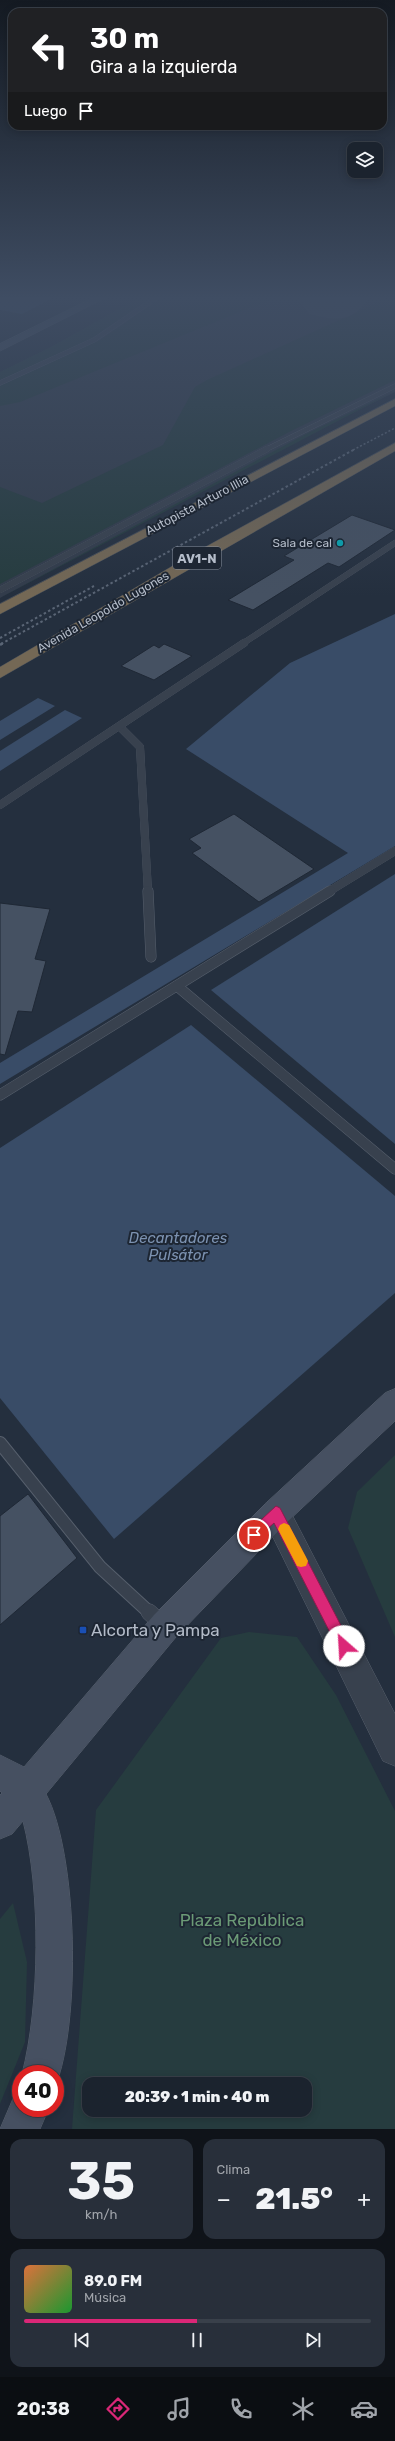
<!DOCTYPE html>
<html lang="es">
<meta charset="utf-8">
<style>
:root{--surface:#1b232e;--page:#282f3a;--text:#f1f3f6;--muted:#a0a4aa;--line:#39404a;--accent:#db2777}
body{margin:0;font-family:Rubik,sans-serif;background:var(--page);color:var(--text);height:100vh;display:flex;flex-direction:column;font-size:15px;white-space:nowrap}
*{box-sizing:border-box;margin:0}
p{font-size:13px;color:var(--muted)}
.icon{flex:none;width:22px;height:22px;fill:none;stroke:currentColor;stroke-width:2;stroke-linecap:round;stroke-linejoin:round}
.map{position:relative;height:2129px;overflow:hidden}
.sheet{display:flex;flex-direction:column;gap:10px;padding:10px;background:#0f1319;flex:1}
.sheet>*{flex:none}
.top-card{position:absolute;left:8px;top:8px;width:379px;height:122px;border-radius:12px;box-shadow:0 2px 10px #0003,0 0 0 1px var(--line);background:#202124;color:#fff;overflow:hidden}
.tools{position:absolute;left:347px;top:142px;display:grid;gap:8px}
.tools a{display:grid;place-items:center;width:36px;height:36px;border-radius:8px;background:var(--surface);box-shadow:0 2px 10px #0003,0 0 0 1px var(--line);font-size:20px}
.speed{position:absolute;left:12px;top:2065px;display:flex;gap:8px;font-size:20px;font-weight:700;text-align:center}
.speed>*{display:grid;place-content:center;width:52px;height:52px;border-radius:50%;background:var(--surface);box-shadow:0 2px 10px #0003,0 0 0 1px var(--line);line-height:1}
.speed .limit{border:6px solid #d22;background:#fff;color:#111}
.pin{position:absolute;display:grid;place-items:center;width:34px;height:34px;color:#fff;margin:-17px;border:2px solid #fff;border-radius:50%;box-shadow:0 1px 4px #0007}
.me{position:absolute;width:44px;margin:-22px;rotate:334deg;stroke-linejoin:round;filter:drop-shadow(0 0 3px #0008)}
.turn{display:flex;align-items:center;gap:14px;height:84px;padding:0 16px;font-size:18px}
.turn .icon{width:52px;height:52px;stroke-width:2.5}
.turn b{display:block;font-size:28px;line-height:34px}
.then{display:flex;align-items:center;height:38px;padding:0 16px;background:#0003;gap:8px;font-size:15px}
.big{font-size:30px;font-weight:800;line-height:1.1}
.sheet .tile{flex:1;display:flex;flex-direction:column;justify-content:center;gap:6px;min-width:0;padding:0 14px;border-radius:12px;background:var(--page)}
.sheet .dial{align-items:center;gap:0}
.dial b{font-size:52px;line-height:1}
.song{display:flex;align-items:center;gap:12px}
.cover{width:48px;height:48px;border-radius:6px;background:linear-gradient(135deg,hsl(20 70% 55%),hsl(130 70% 35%))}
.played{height:4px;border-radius:2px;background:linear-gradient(90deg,var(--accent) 50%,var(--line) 50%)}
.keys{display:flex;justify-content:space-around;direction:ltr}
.heat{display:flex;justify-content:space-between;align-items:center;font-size:22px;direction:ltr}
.sheet .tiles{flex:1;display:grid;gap:10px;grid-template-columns:1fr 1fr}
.tile:last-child{grid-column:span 2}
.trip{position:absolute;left:82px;top:2077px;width:230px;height:40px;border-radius:12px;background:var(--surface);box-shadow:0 2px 10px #0003,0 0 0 1px var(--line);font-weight:800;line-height:40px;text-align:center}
.menu{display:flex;height:64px;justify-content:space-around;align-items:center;background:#0b0e12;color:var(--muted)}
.menu .icon{width:28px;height:28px}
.menu .on{color:var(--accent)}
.menu b{font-size:18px;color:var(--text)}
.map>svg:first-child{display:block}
</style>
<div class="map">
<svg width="395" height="2129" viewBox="0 0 395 2129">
<rect width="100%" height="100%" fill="#242f3e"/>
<polygon fill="#323c4b" points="139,298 395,298 395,392 298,440 0,598 0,372 51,347"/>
<g fill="#263c3f" fill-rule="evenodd">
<polygon points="139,298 150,298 91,339 0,380 0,372 51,347"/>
<polygon points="161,298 274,298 20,402 0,406 0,386 100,340"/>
<polygon points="388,298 395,298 395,380 289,432 0,584 0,487 42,503 163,445 195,387 207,380"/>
<polygon points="395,391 0,598 306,434"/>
<polygon points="395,1455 395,1637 348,1528 357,1492"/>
<path d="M249,1632L297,1637L336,1695L395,1811V2129H72L96,1810L221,1638ZM89,2084H305V2110H89Z"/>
<polygon points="13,1903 27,1962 25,2042 0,2104 0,1919"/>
</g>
<g fill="#394c67">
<polygon points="0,298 53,298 22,314 0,310"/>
<polygon points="395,614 395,846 0,1084 0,1063 348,853 186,749 290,663"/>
<polygon points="38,698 55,706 0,740 0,721"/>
<polygon points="65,710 82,718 0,771 0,751"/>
<polygon points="395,874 395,1144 211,990"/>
<polygon points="191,1025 395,1196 395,1293 114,1539 0,1398 0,1148"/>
</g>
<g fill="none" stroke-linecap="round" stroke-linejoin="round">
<path fill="#3f4a5a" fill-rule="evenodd" d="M300,298H369C352,323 336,321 309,314L299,300Z"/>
</g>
<g fill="#455162" stroke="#1f2835">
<polygon points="352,515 395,530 339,567 328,563 253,610 228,600 294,560 284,556"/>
<polygon points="164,644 192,656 154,680 121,666 154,645 159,648"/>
<polygon points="234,814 314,869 259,902 192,853 201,848 189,839"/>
<polygon points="0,903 50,909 35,959 46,961 32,1012 18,1011 5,1055 0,1054"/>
<polygon points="28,1494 77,1558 0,1625 0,1516"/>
</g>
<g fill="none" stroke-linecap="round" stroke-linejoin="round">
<g stroke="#565f6c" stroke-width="5">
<g id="service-far5">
<polyline points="0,383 94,340 156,298"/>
<polyline points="265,450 395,386"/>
</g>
</g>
<g stroke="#565f6c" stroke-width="6">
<g id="service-far4">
<polyline points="0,590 267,449"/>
<polyline points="242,644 395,543"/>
</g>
</g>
<g stroke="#565f6c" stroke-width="8">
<g id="service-far3">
<polyline points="120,727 140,747 148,892"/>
<polyline points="0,805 244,643"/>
<polyline points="328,892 395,851"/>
</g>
</g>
<g stroke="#565f6c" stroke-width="11">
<g id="service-far2">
<polyline points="148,891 151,957"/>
<polyline points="177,986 395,1169"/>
<polyline points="0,1095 330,891"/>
</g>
</g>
<g stroke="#565f6c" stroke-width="14">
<polyline id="service-far1" points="0,1443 100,1567 150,1613"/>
</g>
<g stroke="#565f6c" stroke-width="17">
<polyline id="service" points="149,1612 162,1624"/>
</g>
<g stroke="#565f6c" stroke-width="1">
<polygon id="tertiary" points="276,1498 286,1503 395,1714 395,1766 383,1761 266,1523 261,1513 266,1503"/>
</g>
<g stroke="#565f6c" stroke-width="1">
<g id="secondary">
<polygon points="93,298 105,298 0,351 0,344"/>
<path d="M395,1389V1421L286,1523L176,1637L46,1794C78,1855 81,2024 55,2087V2074H22C40,2005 41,1890 23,1821L12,1834L0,1839V1795L2,1793L0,1791V1755L24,1767L154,1615L266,1503L385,1393Z"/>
<polygon points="21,2092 21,2108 49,2108 40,2129 0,2129 15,2094"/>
</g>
</g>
<g stroke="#434c59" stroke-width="1">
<g id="motorway">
<polygon points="395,399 395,406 0,614 0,604"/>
<polygon points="395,443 395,451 0,678 0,667 200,550"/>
</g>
</g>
<use href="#service-far5" stroke="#38414e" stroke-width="4.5"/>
<use href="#service-far4" stroke="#38414e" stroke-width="6"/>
<use href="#service-far3" stroke="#38414e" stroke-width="8"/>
<use href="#service-far2" stroke="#38414e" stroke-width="10"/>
<use href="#service-far1" stroke="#38414e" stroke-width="12"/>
<use href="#service" stroke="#38414e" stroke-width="16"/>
<use href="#tertiary" fill="#38414e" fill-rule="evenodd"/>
<use href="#secondary" fill="#465061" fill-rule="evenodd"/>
<use href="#motorway" fill="#746855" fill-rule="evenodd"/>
<polyline stroke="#5a6575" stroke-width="1.5" stroke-dasharray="2 2" stroke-linecap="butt" points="353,450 395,428"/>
<g stroke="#5a6575" stroke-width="2" stroke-dasharray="2.5 2.5" stroke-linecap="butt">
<polyline points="0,638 94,586"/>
<polyline points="1,644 355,449"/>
</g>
<polyline stroke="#5a6575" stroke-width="2.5" stroke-dasharray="3 3" stroke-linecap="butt" points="0,645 3,643"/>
</g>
<linearGradient id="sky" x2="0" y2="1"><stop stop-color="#141a22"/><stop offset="0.5" stop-color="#3f4d63"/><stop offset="1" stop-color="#3f4d63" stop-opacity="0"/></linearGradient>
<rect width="395" height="596" fill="url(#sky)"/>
<polygon fill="#db2777" stroke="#8e194d" points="276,1506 280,1508 349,1641 351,1646 349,1650 344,1652 339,1650 274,1523 254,1541 249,1540 247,1535 249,1531"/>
<polygon fill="#f59e0b" points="284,1523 289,1525 306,1557 308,1561 306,1566 301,1567 297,1566 280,1533 278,1529 280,1525"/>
<circle fill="#0f9aa8" stroke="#1d2633" stroke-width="1.5" cx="340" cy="543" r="4"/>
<rect fill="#1a4fb4" stroke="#1d2633" stroke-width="1.5" x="79" y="1626" width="8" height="8" rx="2"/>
<g text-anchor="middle" stroke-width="4" stroke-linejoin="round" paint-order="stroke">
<g font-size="12" fill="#b4bcc9" stroke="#1d2633">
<text transform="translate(197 505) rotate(-28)" y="4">Autopista Arturo Illia</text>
<text transform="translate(103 612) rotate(-30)" y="4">Avenida Leopoldo Lugones</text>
</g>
<g font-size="12" fill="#b4bcc9" stroke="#1d2633" text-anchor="end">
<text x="332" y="547">Sala de cal</text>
</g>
<rect fill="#1d2633" stroke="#878f9c" stroke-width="1" x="173" y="547" width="48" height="22" rx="3"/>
<g font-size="13" font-weight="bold" fill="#b4bcc9">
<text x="197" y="563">AV1-N</text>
</g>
<g font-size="15" font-style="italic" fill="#7c92b1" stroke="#1d2633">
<text x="178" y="1243">Decantadores<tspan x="178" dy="17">Pulsátor</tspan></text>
</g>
<g font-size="17" fill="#b4bcc9" stroke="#1d2633" text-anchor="start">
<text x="91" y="1636">Alcorta y Pampa</text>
</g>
<g font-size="17" fill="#6b9a76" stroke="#1d2633">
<text x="242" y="1926">Plaza República<tspan x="242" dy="20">de México</tspan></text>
</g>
</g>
</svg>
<div class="tools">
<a><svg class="icon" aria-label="layers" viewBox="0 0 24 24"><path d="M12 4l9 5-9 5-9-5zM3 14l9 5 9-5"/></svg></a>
</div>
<div class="speed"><div class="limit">40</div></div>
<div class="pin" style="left:254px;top:1535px;background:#d93025"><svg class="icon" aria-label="arrive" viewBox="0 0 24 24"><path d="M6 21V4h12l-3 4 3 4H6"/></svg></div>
<svg class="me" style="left:344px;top:1646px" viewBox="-20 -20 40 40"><circle r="19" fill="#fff"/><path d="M0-13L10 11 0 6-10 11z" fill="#db2777"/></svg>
<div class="trip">20:39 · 1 min · 40 m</div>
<div class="top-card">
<div class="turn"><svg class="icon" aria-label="left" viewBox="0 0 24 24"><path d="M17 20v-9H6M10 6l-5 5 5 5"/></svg><div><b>30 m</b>Gira a la izquierda</div></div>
<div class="then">Luego<svg class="icon" aria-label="arrive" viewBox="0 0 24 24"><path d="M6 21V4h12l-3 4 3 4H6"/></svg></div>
</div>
</div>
<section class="sheet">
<div class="tiles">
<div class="tile dial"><b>35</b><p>km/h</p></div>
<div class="tile"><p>Clima</p>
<div class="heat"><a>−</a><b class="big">21.5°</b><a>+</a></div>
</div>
<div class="tile">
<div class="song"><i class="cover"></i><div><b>89.0 FM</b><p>Música</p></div></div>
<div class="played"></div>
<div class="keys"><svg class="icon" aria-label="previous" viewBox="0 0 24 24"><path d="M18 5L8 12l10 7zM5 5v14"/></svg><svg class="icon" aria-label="pause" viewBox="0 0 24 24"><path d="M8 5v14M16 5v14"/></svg><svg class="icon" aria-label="next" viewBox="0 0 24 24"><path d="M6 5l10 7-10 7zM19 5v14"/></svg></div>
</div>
</div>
</section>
<nav class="menu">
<b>20:38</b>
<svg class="icon on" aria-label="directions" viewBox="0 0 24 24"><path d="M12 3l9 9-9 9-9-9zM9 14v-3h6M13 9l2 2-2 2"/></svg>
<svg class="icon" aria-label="music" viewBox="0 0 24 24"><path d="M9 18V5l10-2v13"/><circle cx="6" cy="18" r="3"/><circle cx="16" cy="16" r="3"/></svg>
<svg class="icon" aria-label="phone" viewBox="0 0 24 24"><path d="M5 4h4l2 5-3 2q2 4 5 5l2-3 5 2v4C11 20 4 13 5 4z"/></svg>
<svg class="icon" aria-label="climate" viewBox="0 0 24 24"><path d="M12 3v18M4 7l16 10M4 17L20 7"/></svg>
<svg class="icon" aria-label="car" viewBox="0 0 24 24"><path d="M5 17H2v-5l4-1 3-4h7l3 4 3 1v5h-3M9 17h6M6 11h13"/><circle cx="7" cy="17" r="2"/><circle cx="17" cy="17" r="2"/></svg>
</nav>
